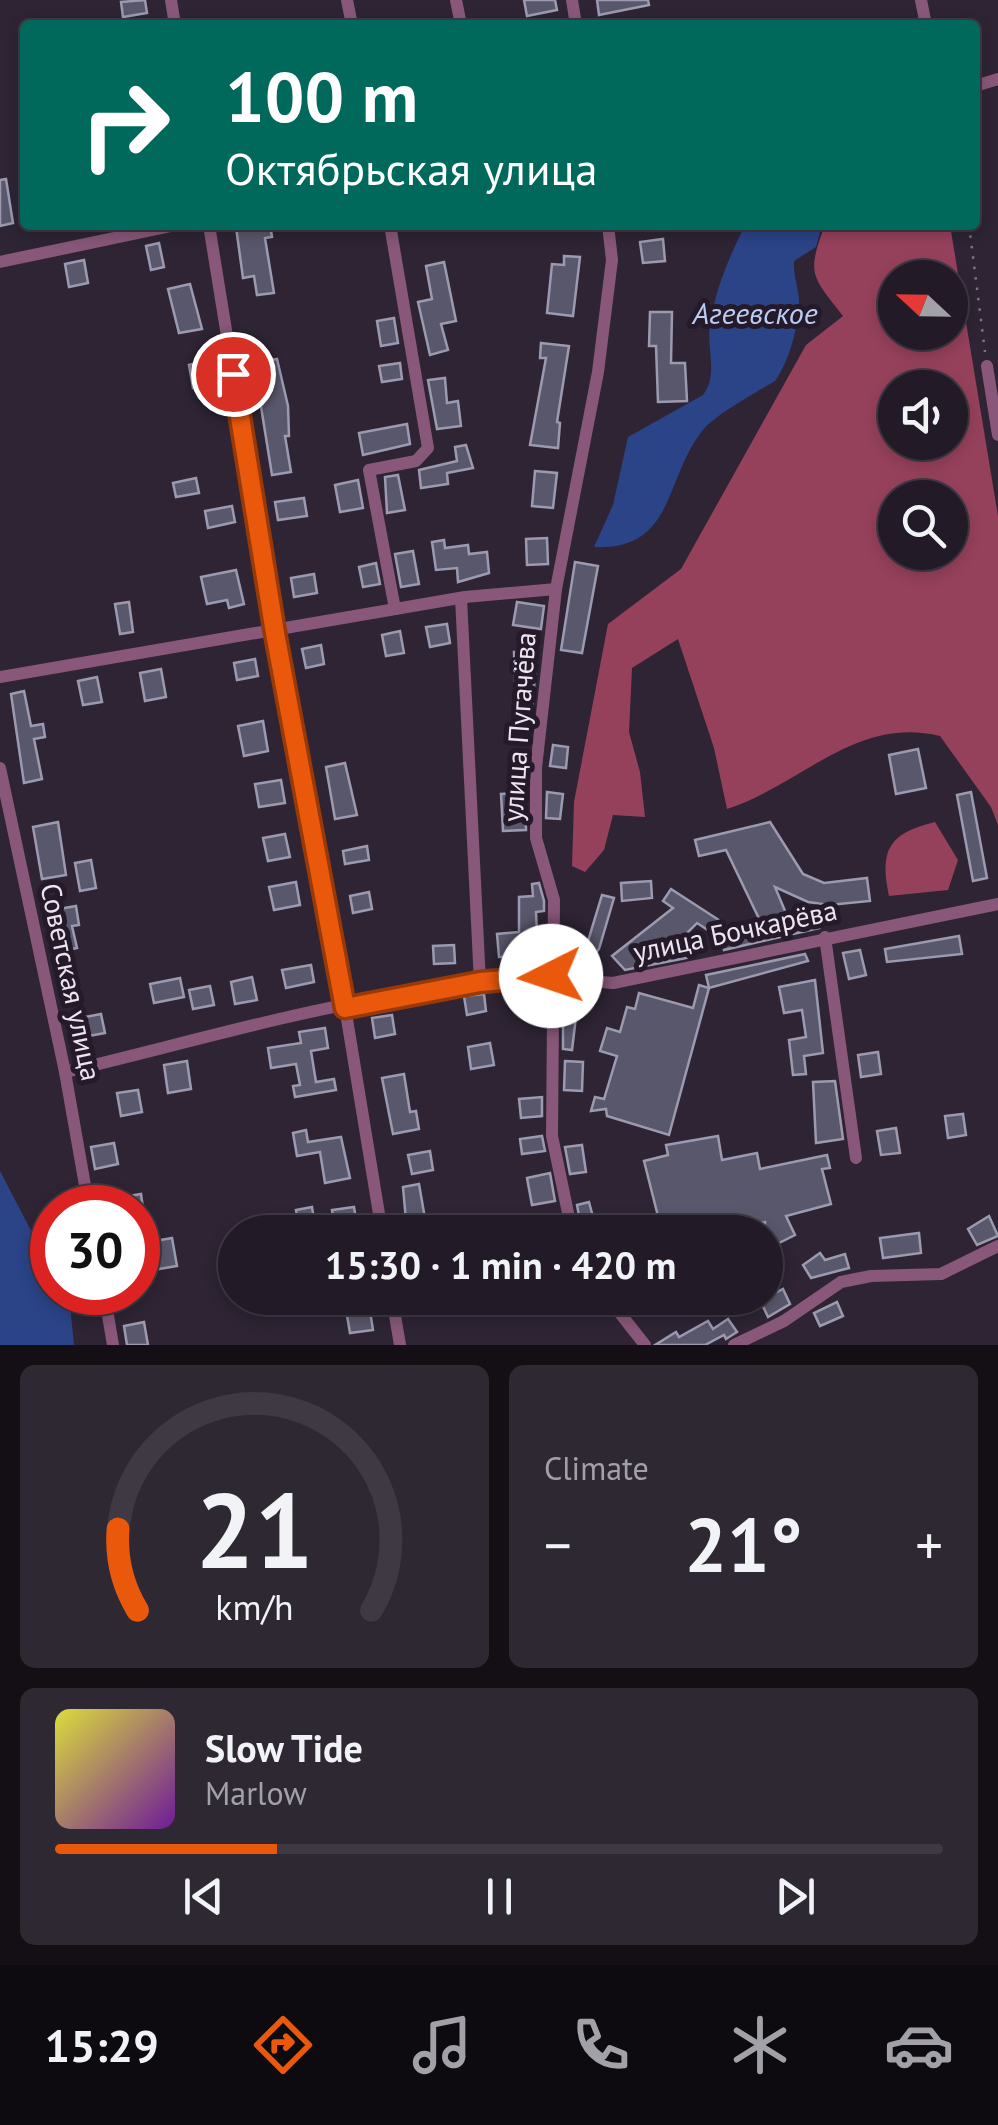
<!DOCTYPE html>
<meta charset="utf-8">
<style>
:root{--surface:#221b27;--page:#2e2833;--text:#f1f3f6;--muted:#a2a1a7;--line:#3f3944;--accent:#ea580c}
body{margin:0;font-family:"PT Sans",sans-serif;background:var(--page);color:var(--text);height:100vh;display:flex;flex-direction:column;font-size:38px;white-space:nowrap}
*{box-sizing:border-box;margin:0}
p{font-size:32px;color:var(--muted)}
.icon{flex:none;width:55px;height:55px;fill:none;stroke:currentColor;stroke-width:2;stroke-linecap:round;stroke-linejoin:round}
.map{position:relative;height:1345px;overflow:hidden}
.sheet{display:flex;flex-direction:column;gap:20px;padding:20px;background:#130f15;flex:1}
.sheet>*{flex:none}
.banner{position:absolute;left:20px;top:20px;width:960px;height:210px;border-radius:10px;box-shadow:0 5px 15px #0003,0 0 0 2px var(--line);background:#00695c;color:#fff;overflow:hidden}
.needle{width:65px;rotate:292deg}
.buttons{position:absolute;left:878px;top:260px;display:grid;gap:20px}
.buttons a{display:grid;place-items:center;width:90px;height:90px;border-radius:50%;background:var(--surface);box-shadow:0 5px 15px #0003,0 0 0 2px var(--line);font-size:50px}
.speed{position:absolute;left:30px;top:1185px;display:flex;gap:20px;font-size:50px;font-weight:700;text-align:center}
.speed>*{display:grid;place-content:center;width:130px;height:130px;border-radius:50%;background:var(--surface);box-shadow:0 5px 15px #0003,0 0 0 2px var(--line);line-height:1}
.speed .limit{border:15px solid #d22;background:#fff;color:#111}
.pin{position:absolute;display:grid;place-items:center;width:85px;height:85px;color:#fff;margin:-42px;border:5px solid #fff;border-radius:50%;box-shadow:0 2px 10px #0007}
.me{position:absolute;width:110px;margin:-55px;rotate:266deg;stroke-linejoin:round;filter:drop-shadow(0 0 8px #0008)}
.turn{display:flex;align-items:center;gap:35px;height:210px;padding:0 40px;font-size:45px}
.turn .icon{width:130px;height:130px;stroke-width:2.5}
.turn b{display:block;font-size:70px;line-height:85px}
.big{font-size:75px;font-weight:800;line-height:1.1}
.sheet .card{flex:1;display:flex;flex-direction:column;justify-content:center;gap:15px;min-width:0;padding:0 35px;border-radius:15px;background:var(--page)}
.sheet .dial{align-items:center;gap:0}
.dial svg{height:260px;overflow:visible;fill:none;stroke:var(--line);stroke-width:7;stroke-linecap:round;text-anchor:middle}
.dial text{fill:var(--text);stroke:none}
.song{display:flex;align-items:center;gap:30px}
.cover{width:120px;height:120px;border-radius:15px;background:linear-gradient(135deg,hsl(60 70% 55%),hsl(280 70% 35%))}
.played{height:10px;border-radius:5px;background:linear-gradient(90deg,var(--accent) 25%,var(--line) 25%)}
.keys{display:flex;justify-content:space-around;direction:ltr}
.heat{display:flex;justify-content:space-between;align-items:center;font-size:55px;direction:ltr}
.sheet .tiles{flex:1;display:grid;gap:20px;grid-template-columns:1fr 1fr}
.card:last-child{grid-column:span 2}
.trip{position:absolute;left:218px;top:1215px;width:565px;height:100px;border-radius:50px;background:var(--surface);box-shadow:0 5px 15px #0003,0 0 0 2px var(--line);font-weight:800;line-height:100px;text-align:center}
.menu{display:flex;height:160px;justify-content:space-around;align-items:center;background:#0e0b10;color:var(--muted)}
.menu .icon{width:70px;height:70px}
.menu .active{color:var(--accent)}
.menu b{font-size:45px;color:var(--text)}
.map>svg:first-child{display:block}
</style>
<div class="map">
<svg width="998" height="1345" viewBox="0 0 998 1345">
<rect width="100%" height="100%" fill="#2e2434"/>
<g fill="#96415b" fill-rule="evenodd">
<path d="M825,225H950L998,516V825L991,807L940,736C856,715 800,786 727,809L714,748L678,639L632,668L629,732L640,772L645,817L613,815L604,850L585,872L572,866L574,802L608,624L681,569L806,345L843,316C812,276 806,275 825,225ZM895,278H950V332H895ZM895,388H950V442H895ZM895,498H950V552H895Z"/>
<path d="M935,822L958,860L948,890L889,896C879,850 889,833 935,822Z"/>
</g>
<g fill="#2b4488">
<path d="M745,225H822L816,247L794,261C793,276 799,288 799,302C798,327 790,360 775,381C757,392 716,414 703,430C664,478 675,551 594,547L613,505L628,437L703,395C719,373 706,349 710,324C716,287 729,258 745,225Z"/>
<polygon points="0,1171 52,1271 52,1292 64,1293 70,1305 74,1345 0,1345"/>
</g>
<g fill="#59576b" stroke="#9c9ab0" stroke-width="2.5">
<polygon points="145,0 147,13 123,17 121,2"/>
<polygon points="524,0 555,0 557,10 527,16"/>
<polygon points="597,0 648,0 649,5 599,15"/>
<polygon points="6,179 13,223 0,226 0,180"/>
<polygon points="251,225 270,225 272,237 265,238 274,293 257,295 254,276 243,278 236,227"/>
<polygon points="663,239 665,261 643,263 640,242"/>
<polygon points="159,243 164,267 151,270 146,246"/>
<polygon points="564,256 580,257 573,316 547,313 552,264 564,265"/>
<polygon points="84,260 88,283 69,287 65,264"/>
<polygon points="444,262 456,321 441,324 448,350 430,355 418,302 432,299 426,266"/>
<polygon points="190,284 202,329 179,333 168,289"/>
<polygon points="650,312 672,312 671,363 685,363 687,401 658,402 656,346 649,346"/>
<polygon points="394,318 398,343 381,346 377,321"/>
<polygon points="541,343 569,346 557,422 560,423 558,448 530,445 546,358 540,358"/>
<polygon points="277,359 288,406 289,436 285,436 291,472 272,475 254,363"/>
<polygon points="204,361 208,385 193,388 189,365"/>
<polygon points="400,363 402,379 382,382 379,366"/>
<polygon points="445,378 447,403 458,401 461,426 437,429 428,380"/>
<polygon points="407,424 410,444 363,455 359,433"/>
<polygon points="466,445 473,468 447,473 448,484 421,488 419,470 457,461 455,447"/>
<polygon points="535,471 557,473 553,508 532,506"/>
<polygon points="398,475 405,510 387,513 385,477"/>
<polygon points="196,478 199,493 176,497 173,483"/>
<polygon points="358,480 363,508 340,512 335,485"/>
<polygon points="304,498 307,516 278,520 275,502"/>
<polygon points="232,506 235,522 208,528 205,511"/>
<polygon points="547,538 548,564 527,565 526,539"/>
<polygon points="444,540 445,548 468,545 469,554 487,552 489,573 458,582 457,568 436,570 432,542"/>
<polygon points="413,551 419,584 401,587 395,554"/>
<polygon points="575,562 598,566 582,653 561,650"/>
<polygon points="376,563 380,584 363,587 359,567"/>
<polygon points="236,570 244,604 229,608 227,600 207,604 201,577"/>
<polygon points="314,574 317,593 294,597 291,578"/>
<polygon points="129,602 133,632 120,634 115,604"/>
<polygon points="517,602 544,606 541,629 513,625"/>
<polygon points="447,624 450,643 430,647 426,627"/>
<polygon points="400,631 404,653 386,656 382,635"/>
<polygon points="321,645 324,664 306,668 302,649"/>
<polygon points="514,652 537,654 532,709 516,709"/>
<polygon points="255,659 258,676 237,680 234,663"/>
<polygon points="161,669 166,697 145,701 140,673"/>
<polygon points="97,677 102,702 83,705 78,681"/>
<polygon points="24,691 31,726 43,724 45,737 34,739 42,779 24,783 11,694"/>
<polygon points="263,721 268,751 244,756 238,726"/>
<polygon points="553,745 568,747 566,768 550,766"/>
<polygon points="918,749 926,788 896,794 889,755"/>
<polygon points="345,763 357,815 335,819 326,767"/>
<polygon points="281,780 285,803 259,807 255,784"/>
<polygon points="547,792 563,794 560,819 546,818"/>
<polygon points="971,792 987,878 973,881 957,795"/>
<polygon points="525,793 526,830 503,831 501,794"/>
<polygon points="58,822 66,875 42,879 33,827"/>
<polygon points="770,822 803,874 824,883 867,878 870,901 829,905 808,902 775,887 788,918 815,914 819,928 724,950 721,940 763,927 726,850 699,856 695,840"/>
<polygon points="285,834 290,857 268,861 263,838"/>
<polygon points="367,846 369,860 345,864 343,851"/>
<polygon points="91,860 96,888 80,891 75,863"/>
<polygon points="651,881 652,898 622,901 621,883"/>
<polygon points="296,882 300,905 274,910 269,887"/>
<polygon points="539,883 544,901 544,911 536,912 538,956 499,957 497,934 519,932 519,897 533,896 532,884"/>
<polygon points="671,889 722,922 714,934 697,923 683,937 691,957 625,970 612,956 673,908 663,901"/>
<polygon points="369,892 372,909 353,913 350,896"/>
<polygon points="602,895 614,898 599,949 581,971 567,962 588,941"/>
<polygon points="76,906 79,925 72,926 77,948 57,952 47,911"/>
<polygon points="959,936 962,954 887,962 885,949"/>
<polygon points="454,945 455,963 434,964 433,946"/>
<polygon points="860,950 866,975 849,979 843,953"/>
<polygon points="805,954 808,961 709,988 706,975"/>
<polygon points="311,965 314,982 286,988 282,970"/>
<polygon points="252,977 257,1000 235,1004 231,982"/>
<polygon points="180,978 184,997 154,1003 150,984"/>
<polygon points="815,980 823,1053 804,1056 806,1074 793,1075 789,1040 806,1037 802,1010 784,1013 779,987"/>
<polygon points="699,985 709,988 669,1135 607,1116 606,1109 591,1111 595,1097 604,1099 617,1056 600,1051 607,1028 620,1032 627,1007 635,1009 639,993 693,1008"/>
<polygon points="210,986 214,1005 193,1009 189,990"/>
<polygon points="484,994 486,1011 467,1015 464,996"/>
<polygon points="101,1014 105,1033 78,1038 75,1019"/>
<polygon points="392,1015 395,1034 375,1038 372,1018"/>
<polygon points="563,1016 576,1017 572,1050 563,1049"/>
<polygon points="325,1028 328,1048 311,1051 316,1082 334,1079 336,1090 295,1097 293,1086 300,1085 296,1064 271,1068 268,1048 301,1043 299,1032"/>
<polygon points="490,1043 494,1065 471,1069 468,1047"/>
<polygon points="878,1052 881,1074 861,1077 858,1055"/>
<polygon points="187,1061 191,1089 168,1093 164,1065"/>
<polygon points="565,1061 583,1062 582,1091 564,1090"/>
<polygon points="404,1074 410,1112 416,1111 419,1129 393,1134 382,1078"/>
<polygon points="835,1081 843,1139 816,1143 813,1082"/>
<polygon points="138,1090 142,1112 121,1116 117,1093"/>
<polygon points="542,1097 542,1116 521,1118 519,1099"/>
<polygon points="963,1114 966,1135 948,1138 945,1116"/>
<polygon points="896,1128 900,1153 881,1155 877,1131"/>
<polygon points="306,1130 308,1142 341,1137 350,1178 325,1183 320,1152 297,1156 293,1133"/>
<polygon points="542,1136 545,1151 522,1154 520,1139"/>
<polygon points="718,1136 722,1160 757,1153 760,1169 827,1155 830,1168 822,1169 831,1204 786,1216 795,1235 765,1250 765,1222 727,1232 662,1232 644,1161 668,1155 666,1145"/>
<polygon points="114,1143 118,1164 95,1169 91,1147"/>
<polygon points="582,1145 586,1172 570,1174 565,1147"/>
<polygon points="430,1151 433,1170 412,1174 408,1155"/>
<polygon points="550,1173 555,1201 532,1205 527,1178"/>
<polygon points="419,1184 427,1230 407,1232 403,1187"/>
<polygon points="141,1194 143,1208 99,1208 98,1201"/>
<polygon points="589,1202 597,1232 582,1232 577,1205"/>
<polygon points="312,1207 316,1232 299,1232 296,1210"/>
<polygon points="354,1207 357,1225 335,1229 332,1210"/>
<polygon points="989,1216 998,1236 977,1245 968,1229"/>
<polygon points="919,1233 921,1253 883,1258 880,1238"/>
<polygon points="172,1238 177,1266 141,1272 138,1244"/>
<polygon points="820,1253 825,1260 845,1254 849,1268 811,1278 803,1265"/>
<polygon points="783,1289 790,1304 768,1317 760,1300"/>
<polygon points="344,1298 368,1298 373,1330 350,1333"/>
<polygon points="837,1302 843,1316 820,1326 814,1313"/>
<polygon points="728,1319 737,1332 726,1339 724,1335 705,1345 655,1345 676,1332 679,1337 708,1321 713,1329"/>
<polygon points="144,1322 148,1345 127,1345 124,1326"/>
</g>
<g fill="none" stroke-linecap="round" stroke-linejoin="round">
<polyline stroke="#7e7582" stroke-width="2.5" stroke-dasharray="2.5 8" stroke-linecap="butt" points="969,225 985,352"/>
<g stroke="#885779" stroke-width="12">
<polyline points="171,0 175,25"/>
<polyline points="347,0 352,25"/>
<polyline points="456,0 461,25"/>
<polyline points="572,0 576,25"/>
<polyline points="921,0 926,25"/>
<polyline points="975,86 998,79"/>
<polyline points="209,225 275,633 345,1007 382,1232"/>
<polyline points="390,225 428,448 416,461 369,470 395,609"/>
<polyline points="0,262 176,225"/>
<polyline points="987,366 998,435"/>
<polyline points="461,598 480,983"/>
<polyline points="0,677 465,597 556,589"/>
<polyline points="0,768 65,1072 89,1208"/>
<polyline points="825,937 856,1158"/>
<path d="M65,1072C236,1032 438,966 613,983L998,904"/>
<polyline points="572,1232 552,1136 554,900 536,838 536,768 556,589 598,372 612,260 608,225"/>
<polyline points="104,1292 113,1345"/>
<polyline points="392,1298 400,1345"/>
<polyline points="608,1298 645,1345"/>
<polyline points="734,1345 784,1321 841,1282 871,1276 941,1274 998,1246"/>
</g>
</g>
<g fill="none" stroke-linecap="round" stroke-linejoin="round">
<g stroke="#983908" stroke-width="25">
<polyline id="route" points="233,374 275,633 345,1008 480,982 551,976"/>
</g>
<use href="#route" stroke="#ea580c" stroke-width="18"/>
</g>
<g text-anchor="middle" stroke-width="10" stroke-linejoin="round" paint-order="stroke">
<g font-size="28" fill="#ece5ef" stroke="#251a2a">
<text transform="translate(519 727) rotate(-86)" y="10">улица Пугачёва</text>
<text transform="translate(735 931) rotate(-12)" y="10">улица Бочкарёва</text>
<text transform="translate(71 982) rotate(78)" y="10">Советская улица</text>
</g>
<g font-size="30" font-style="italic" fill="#bbcdf4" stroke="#251a2a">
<text x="755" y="324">Агеевское</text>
</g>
</g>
</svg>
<div class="buttons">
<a><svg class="needle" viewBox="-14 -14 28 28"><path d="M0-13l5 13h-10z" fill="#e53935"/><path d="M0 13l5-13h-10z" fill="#a2a1a7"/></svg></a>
<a><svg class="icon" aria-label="sound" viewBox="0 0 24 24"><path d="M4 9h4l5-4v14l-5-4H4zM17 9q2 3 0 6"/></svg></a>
<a><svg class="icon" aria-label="search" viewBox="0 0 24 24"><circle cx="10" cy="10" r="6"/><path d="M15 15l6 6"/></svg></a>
</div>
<div class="speed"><div class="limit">30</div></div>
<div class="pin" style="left:233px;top:374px;background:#d93025"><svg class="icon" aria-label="arrive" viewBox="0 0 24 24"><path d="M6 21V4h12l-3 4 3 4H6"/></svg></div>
<svg class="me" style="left:551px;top:976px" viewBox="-20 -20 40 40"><circle r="19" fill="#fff"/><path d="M0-13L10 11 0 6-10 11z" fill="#ea580c"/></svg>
<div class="trip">15:30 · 1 min · 420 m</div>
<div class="banner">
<div class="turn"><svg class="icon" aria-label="right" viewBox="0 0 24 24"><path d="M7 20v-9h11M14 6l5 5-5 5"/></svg><div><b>100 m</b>Октябрьская улица</div></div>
</div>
</div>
<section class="sheet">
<div class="tiles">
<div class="card dial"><svg viewBox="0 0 100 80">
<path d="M14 69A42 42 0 1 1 86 69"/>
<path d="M14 69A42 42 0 0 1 8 44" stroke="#ea580c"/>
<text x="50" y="56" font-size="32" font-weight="700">21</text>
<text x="50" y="72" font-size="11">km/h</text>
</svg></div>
<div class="card"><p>Climate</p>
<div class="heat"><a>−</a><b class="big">21°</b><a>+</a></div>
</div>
<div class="card">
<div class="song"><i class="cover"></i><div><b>Slow Tide</b><p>Marlow</p></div></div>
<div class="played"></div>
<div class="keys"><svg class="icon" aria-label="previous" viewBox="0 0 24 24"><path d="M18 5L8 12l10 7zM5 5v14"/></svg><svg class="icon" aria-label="pause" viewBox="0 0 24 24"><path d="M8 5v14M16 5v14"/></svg><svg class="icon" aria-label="next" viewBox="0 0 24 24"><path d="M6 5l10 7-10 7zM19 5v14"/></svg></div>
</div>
</div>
</section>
<nav class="menu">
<b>15:29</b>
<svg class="icon active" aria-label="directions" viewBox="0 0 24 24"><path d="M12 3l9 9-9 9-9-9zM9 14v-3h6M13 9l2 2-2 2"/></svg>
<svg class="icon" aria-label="music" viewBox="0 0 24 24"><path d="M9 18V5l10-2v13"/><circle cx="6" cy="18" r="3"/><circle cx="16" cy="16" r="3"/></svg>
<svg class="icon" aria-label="phone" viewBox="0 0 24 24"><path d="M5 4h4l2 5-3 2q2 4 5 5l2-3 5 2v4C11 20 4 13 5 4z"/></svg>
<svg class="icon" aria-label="climate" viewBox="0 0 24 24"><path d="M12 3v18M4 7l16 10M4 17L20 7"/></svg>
<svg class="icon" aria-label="car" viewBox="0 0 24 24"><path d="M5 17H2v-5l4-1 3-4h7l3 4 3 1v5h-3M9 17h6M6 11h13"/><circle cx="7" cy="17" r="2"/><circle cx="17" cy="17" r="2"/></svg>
</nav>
